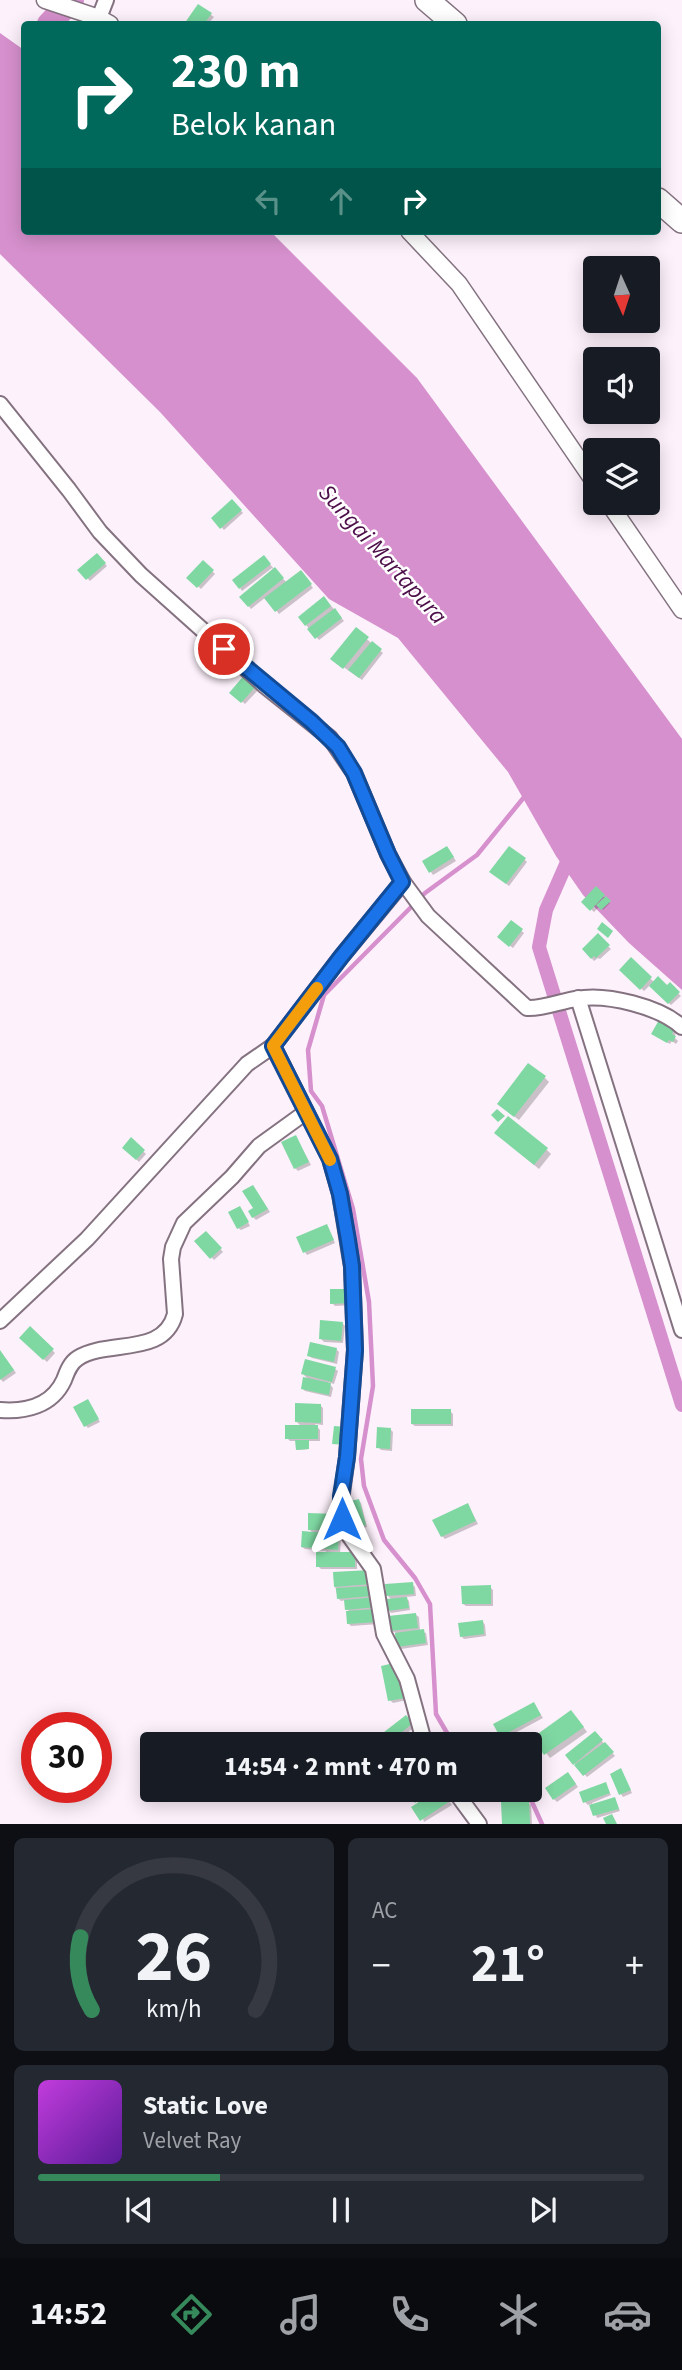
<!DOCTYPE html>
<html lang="id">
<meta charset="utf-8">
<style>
:root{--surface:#171b24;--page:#242831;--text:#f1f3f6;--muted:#9ea1a6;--line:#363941;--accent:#35895b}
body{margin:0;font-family:"Source Sans 3",sans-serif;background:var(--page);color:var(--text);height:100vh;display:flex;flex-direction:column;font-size:26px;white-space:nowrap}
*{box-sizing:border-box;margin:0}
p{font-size:23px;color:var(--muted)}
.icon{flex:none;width:38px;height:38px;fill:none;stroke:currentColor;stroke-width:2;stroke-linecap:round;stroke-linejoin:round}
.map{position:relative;height:1824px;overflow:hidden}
.side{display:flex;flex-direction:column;gap:14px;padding:14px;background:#0d0f14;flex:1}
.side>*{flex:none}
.top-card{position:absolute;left:21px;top:21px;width:640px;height:214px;border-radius:7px;box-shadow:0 4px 18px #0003;background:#00695c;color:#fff;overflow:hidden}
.needle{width:46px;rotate:177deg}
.controls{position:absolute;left:583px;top:256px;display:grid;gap:14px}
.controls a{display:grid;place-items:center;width:77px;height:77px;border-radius:7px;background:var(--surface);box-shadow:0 4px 18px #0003;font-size:35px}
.speed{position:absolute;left:21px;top:1712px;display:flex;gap:14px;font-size:35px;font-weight:700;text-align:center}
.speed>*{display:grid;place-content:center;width:91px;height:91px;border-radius:50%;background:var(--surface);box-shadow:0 4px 18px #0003;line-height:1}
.speed .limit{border:10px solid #d22;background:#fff;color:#111}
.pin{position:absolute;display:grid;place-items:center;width:60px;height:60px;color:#fff;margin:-30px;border:4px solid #fff;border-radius:50%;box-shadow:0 2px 7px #0007}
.me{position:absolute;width:77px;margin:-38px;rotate:0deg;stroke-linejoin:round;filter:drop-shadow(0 0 5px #0008)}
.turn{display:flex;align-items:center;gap:24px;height:147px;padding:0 35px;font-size:32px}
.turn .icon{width:91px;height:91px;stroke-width:2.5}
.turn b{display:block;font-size:49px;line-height:60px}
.lanes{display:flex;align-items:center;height:66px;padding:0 35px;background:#0003;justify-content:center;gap:35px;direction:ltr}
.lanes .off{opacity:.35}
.big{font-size:52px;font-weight:700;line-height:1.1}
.side .widget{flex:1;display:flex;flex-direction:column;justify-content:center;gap:10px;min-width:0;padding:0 24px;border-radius:10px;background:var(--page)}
.side .dial{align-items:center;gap:0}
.dial svg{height:182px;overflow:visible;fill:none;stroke:var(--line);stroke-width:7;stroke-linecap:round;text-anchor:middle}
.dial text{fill:var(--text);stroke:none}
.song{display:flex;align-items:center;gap:21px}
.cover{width:84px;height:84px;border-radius:10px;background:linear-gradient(135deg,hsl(290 70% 55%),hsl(270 70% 35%))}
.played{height:7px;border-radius:4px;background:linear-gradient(90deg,var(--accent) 30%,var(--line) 30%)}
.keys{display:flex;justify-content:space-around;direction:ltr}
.heat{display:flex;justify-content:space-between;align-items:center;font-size:38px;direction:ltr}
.side .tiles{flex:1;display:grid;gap:14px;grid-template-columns:1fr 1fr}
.widget:last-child{grid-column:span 2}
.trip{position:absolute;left:140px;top:1732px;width:402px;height:70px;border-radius:7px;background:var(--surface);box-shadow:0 4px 18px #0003;font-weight:700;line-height:70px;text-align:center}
.tabs{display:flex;height:112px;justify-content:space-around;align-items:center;background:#090b0e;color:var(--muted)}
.tabs .icon{width:49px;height:49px}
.tabs .current{color:var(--accent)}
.tabs b{font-size:32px;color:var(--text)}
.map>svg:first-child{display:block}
</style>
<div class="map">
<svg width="682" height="1824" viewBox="0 0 682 1824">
<rect width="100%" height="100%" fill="#fdf1fb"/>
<polygon fill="#d690cd" points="0,33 24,50 24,231 270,231 417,378 682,739 682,990 629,943 583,895 556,856 508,772 398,638 329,599 160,412 0,254"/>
<g fill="#0003">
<polygon points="199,6 214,17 208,24 186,24"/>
<polygon points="232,501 243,513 224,530 213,518"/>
<polygon points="97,555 107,566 90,581 80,570"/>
<polygon points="266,560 287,583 304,575 313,588 279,614 266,597 251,609 242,597 274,570 272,568 242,591 240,588"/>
<polygon points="203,562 215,574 201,589 189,578"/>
<polygon points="327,601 344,621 319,640 306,625"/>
<polygon points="356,630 383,653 362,680 332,659"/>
<polygon points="247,676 260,688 245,704 232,693"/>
<polygon points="449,850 456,861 433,875 424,862"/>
<polygon points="524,859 527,862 509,886 494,874"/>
<polygon points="596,889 610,903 603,910 600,906 594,912 583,902"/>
<polygon points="511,922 524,933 513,948 502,940"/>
<polygon points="598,936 611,949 600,959 598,958 594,961 584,949"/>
<polygon points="631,960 654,982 667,987 670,985 681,996 671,1005 650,985 644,991 622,970"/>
<polygon points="674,1031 676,1033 674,1037 678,1041 676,1044 672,1041 670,1044 656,1036"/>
<polygon points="544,1077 549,1082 519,1120 511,1114"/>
<polygon points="296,1137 311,1165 298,1171 295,1168"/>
<polygon points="500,1137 547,1150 551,1154 539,1169"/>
<polygon points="131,1140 146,1154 139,1162 124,1148"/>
<polygon points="255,1189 270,1212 256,1220 253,1217"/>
<polygon points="242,1211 250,1226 241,1230 238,1228"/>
<polygon points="327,1226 335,1243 307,1255 305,1252"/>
<polygon points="206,1233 223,1252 214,1260 197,1241"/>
<polygon points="331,1291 352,1305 335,1306 332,1303"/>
<polygon points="342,1323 345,1326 343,1343 324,1342 321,1339"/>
<polygon points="30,1329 55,1353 47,1362 22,1338"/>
<polygon points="336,1349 339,1352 337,1364 312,1358 309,1356"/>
<polygon points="0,1351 16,1373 3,1382 0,1378"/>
<polygon points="335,1369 338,1371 334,1384 328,1382 333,1388 331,1397 305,1391 303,1389 310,1381 303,1374"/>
<polygon points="90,1404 100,1422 88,1428 86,1426"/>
<polygon points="320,1405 323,1408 323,1425 315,1424 320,1430 320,1441 309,1441 309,1449 298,1450 297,1441 290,1441 287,1438 302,1427 297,1422"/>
<polygon points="450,1411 453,1414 453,1426 415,1426 412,1424"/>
<polygon points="391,1430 393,1432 392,1451 381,1450 378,1447"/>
<polygon points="359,1501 361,1503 367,1527 357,1530 355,1527"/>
<polygon points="468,1505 478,1524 445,1539 442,1536"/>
<polygon points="310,1514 338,1518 337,1535 341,1538 340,1554 354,1554 357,1556 357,1569 321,1569 318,1566 326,1551 305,1549 302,1547 314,1534 309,1529"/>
<polygon points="369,1571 379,1624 351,1626 348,1623 351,1613 347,1609 346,1600 341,1601 338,1598 335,1586"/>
<polygon points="412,1584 415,1587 416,1596 405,1597 409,1601 410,1610 391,1613 389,1610 392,1600 388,1596"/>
<polygon points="490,1587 493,1590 493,1606 466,1606 463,1604"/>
<polygon points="416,1615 419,1617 420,1631 426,1633 428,1645 401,1649 398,1646 396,1633 391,1631"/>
<polygon points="483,1622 485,1625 486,1636 464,1639 461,1636"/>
<polygon points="383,1667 407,1700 393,1703 390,1700"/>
<polygon points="534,1704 543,1718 504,1739 501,1736"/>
<polygon points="406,1717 414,1727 394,1745 389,1745 382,1737"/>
<polygon points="576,1717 587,1732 550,1758 534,1738"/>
<polygon points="595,1733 615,1756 587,1777 574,1763"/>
<polygon points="621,1770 632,1793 623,1797 621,1794"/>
<polygon points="571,1777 578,1787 557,1802 554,1799"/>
<polygon points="605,1784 611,1795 592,1803 593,1805 615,1799 620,1811 597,1818 591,1804 588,1805 585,1802"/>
<polygon points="414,1790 442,1790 452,1805 424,1822"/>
<polygon points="528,1803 531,1805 532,1824 504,1824"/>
</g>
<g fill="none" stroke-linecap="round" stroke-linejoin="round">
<g stroke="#d690cd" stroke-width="4.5">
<polyline points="454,1745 436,1714 430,1604 415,1578 384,1540 364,1486 361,1459 373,1386 369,1302 353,1209 322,1106 311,1091 308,1050 324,995 425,893 477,855 525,796"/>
<polyline points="519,1790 532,1802 542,1824"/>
</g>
<polyline stroke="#d690cd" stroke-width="14" points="571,853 546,910 539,947 682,1405"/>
<polyline stroke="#d690cd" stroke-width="24" points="49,24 72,0"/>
</g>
<g fill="#7fd8a2">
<polygon points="198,4 212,13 204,24 184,24"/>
<polygon points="232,499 242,510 220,529 211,518"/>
<polygon points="97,553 106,563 86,580 77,570"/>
<polygon points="264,555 271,564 239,589 232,580"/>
<polygon points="203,560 214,570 197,588 186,578"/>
<polygon points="275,567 284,578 248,607 239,597"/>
<polygon points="301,570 312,584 275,612 264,598"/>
<polygon points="324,596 331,606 305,626 298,617"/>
<polygon points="335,608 342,618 315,639 307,629"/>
<polygon points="356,627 369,637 343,669 330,659"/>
<polygon points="372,641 382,649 359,678 348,670"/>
<polygon points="246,673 258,684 241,703 229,693"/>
<polygon points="447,846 454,857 429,873 422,861"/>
<polygon points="509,846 526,858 506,884 489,872"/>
<polygon points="596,886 605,895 590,911 581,902"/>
<polygon points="606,896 611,901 601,910 596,905"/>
<polygon points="511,920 523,929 509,947 497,937"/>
<polygon points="602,922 613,931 608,938 597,929"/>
<polygon points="598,933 610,945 596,958 594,956 591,959 582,949"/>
<polygon points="631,957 652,977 640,990 619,970"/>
<polygon points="658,976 667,985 670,982 680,992 668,1004 649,986"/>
<polygon points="659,1020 675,1029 672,1034 676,1036 673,1042 669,1040 667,1043 651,1034"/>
<polygon points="528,1063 546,1076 514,1117 497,1104"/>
<polygon points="497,1109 505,1116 498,1122 491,1115"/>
<polygon points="508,1116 548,1148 534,1165 494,1133"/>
<polygon points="296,1135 309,1162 294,1169 281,1142"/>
<polygon points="131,1137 145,1150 136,1160 122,1148"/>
<polygon points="253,1185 268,1209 252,1218 248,1211 253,1208 242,1191"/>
<polygon points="240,1206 249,1222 237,1229 228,1212"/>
<polygon points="327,1224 334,1240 303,1253 296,1237"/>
<polygon points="206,1231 222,1248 210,1259 194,1241"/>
<polygon points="330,1289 350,1289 350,1303 330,1304"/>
<polygon points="320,1320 343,1322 341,1341 319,1339"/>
<polygon points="30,1326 54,1349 43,1360 19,1338"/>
<polygon points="310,1342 337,1348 334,1362 307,1356"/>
<polygon points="0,1350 14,1370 0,1380"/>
<polygon points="305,1359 336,1367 332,1382 301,1374"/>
<polygon points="303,1377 331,1383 329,1395 301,1389"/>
<polygon points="88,1399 99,1419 84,1427 73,1407"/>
<polygon points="295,1403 321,1404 321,1423 295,1422"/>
<rect x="411" y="1409" width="40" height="15"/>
<rect x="285" y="1425" width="33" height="14"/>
<polygon points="334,1426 347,1427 346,1445 332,1444"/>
<polygon points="377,1427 391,1428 390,1449 376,1448"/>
<polygon points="295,1440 309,1440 309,1449 296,1450"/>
<polygon points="359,1499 366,1525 353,1528 346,1502"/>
<polygon points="468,1503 476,1521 441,1537 432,1520"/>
<polygon points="308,1513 336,1514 335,1530 308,1530"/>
<polygon points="302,1531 339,1534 338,1550 301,1547"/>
<rect x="316" y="1552" width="39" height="15"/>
<polygon points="370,1570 371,1584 334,1587 333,1572"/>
<polygon points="413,1582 414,1594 386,1596 385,1584"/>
<polygon points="491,1585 491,1604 462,1604 461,1586"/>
<polygon points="371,1586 372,1596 337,1599 336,1588"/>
<polygon points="376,1597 377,1607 345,1610 344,1600"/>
<polygon points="407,1597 409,1608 387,1611 386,1599"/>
<polygon points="376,1609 377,1622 347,1624 346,1611"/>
<polygon points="416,1613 418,1628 389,1631 388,1616"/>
<polygon points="483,1620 484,1634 460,1637 458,1623"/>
<polygon points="424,1629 426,1643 396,1647 395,1633"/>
<polygon points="398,1662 405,1698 388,1701 381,1666"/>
<polygon points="534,1702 541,1715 500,1737 493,1724"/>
<polygon points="571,1710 584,1727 544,1755 532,1738"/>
<polygon points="406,1715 413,1723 386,1745 379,1736"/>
<polygon points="595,1731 603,1740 573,1765 565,1755"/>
<polygon points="408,1734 414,1742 411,1745 393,1745"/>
<polygon points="605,1742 614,1752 583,1776 574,1765"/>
<polygon points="621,1768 631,1790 619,1795 610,1774"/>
<polygon points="568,1772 576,1784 553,1800 545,1788"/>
<polygon points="606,1782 610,1793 583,1803 579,1792"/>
<polygon points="411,1790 434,1790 415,1803 408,1792"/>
<polygon points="438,1790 443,1790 450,1801 420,1821 411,1807"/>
<polygon points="615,1797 619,1809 593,1816 589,1805"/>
<polygon points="529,1801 530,1824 502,1824 501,1802"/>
<polygon points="612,1814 617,1824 606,1824 603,1818"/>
</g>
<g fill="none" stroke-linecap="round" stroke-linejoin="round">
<g stroke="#847281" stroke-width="18">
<g id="minor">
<polyline points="99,18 106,0"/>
<polyline points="0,404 69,490 100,532 141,575 265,686 330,738 354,773 388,854 403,882"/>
<polyline points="578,998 682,1330"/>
<polyline points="0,1321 87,1239 247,1064 273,1046"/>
<path d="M0,1410C25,1412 52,1406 64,1380C67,1372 70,1363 78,1358C108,1339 164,1357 175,1314L171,1259L173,1247L184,1223L232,1177L259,1146L306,1112"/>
<path d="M425,1745L407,1679L384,1634L373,1569L348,1534L340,1508L347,1457L355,1350L352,1267L340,1194L330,1159L273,1046L341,957L403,882L428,916L527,1008C543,1009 561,1001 576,999C607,993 660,1007 682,1027"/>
<polyline points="454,1790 479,1824"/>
</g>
</g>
<g stroke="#847281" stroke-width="19">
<g id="tertiary">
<polyline points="45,0 99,18 110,24"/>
<polyline points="409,231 459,284 595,483"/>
<polyline points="608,502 682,610"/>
</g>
</g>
<g stroke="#847281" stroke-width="26">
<g id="trunk">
<polyline points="427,0 455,24"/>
<polyline points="658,200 682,221"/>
</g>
</g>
<use href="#minor" stroke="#fff" stroke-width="14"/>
<use href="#tertiary" stroke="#fff" stroke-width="16"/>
<use href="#trunk" stroke="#fff" stroke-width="23"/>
</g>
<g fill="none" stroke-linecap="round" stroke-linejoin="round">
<g stroke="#114b97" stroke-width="18">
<polyline id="route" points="224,649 312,722 338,747 354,773 388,854 402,882 341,957 273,1046 330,1159 340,1194 348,1240 352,1266 355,1350 347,1457 341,1496 342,1519"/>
</g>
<use href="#route" stroke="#1a73e8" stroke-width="12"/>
<polyline stroke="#f59e0b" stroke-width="12" points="317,988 273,1046 330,1160"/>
</g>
<g text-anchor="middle" stroke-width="5" stroke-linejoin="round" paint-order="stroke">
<g font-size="24" font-style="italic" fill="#4d0f49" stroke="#fff">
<text transform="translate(383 554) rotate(48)" y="8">Sungai Martapura</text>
</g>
</g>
</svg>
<div class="controls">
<a><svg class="needle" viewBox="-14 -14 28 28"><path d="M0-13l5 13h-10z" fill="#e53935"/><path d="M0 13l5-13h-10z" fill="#9ea1a6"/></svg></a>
<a><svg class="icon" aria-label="sound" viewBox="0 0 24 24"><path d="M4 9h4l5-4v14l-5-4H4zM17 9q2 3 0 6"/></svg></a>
<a><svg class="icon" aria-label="layers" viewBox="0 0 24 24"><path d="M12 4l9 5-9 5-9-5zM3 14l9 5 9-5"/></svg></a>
</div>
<div class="speed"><div class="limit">30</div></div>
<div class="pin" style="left:224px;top:649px;background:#d93025"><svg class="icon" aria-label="arrive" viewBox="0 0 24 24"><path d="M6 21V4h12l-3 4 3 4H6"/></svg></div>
<svg class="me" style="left:342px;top:1519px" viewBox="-20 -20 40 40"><path d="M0-17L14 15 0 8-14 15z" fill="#1a73e8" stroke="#fff" stroke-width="4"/></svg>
<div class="trip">14:54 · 2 mnt · 470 m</div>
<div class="top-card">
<div class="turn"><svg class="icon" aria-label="right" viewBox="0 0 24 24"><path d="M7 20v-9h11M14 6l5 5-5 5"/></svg><div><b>230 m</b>Belok kanan</div></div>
<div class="lanes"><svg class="icon off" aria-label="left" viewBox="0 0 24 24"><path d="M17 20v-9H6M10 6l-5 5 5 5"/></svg><svg class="icon off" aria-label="ahead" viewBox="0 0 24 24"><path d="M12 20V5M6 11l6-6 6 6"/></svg><svg class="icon" aria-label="right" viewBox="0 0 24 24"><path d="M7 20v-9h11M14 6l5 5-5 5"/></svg></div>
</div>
</div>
<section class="side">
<div class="tiles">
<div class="widget dial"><svg viewBox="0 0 100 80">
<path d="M14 69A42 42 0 1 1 86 69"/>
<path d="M14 69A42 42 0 0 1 9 37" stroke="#35895b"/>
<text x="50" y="56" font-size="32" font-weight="700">26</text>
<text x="50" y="72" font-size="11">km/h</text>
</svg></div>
<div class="widget"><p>AC</p>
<div class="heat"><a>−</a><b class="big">21°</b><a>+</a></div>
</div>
<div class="widget">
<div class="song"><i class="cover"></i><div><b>Static Love</b><p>Velvet Ray</p></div></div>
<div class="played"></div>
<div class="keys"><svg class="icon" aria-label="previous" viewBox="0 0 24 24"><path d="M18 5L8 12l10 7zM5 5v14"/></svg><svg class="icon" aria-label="pause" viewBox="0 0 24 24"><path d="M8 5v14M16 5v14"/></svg><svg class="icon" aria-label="next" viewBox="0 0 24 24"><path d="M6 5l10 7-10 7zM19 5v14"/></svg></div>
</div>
</div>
</section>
<nav class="tabs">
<b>14:52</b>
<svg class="icon current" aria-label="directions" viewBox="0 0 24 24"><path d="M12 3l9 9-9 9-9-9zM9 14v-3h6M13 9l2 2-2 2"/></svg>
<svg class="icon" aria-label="music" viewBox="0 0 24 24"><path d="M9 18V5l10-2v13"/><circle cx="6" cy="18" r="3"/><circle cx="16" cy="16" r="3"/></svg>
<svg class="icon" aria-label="phone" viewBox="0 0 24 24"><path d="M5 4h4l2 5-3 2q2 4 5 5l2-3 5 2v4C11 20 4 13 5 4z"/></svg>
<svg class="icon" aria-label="climate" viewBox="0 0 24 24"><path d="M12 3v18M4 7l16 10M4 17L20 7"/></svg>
<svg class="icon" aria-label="car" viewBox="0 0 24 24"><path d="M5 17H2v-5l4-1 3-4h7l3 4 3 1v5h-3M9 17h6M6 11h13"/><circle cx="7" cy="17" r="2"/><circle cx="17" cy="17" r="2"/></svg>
</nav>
